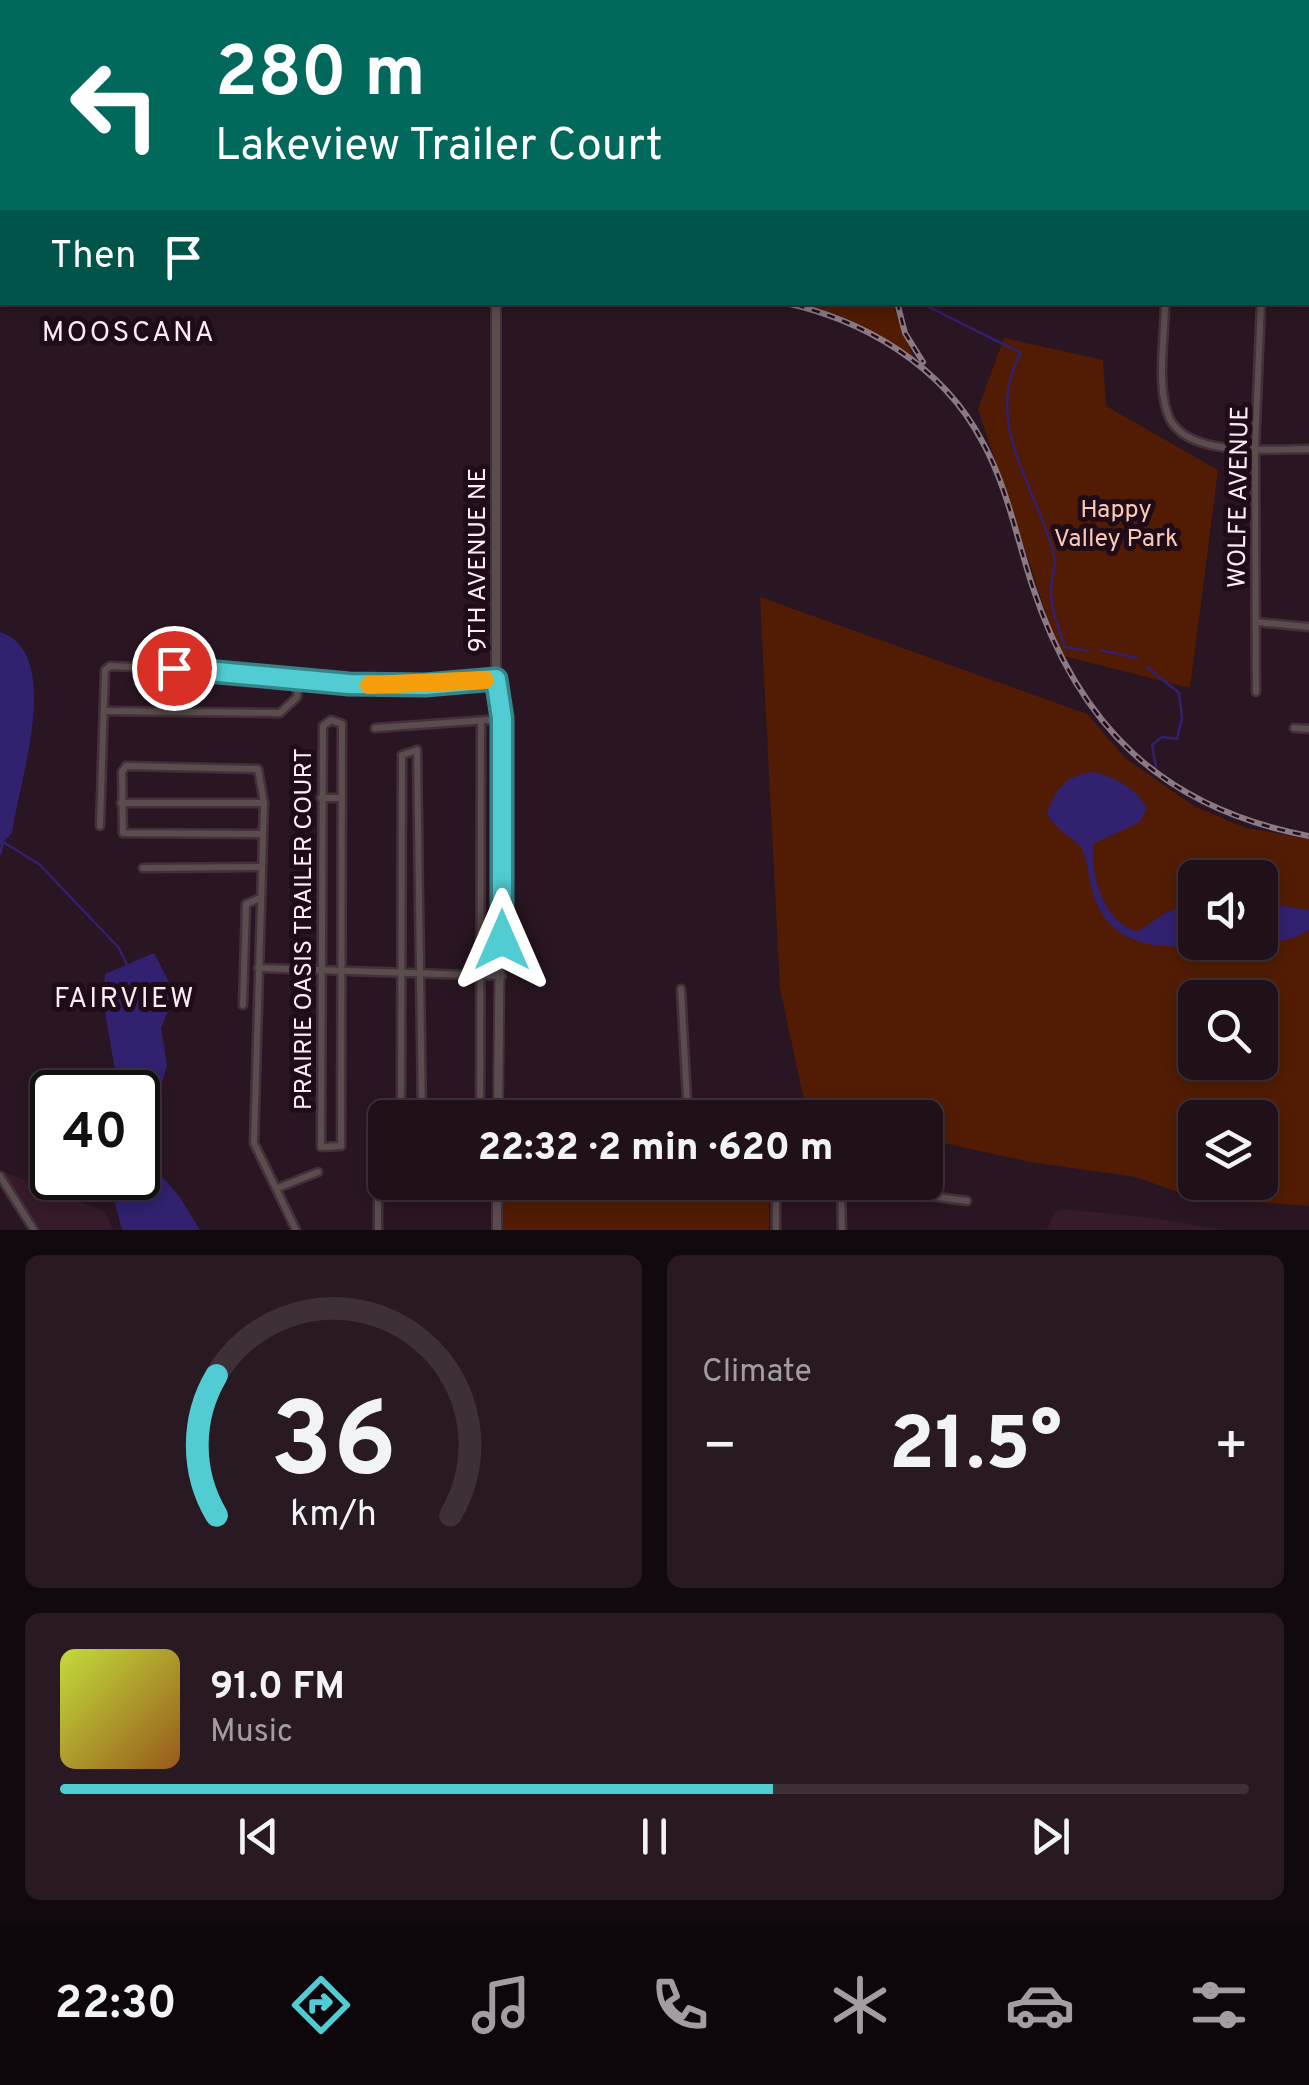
<!DOCTYPE html>
<meta charset="utf-8">
<style>
:root{--surface:#20101a;--page:#281923;--text:#f1f3f6;--muted:#a29da2;--line:#3d3039;--accent:#51ccd2}
body{margin:0;font-family:Overpass,sans-serif;background:var(--page);color:var(--text);height:100vh;display:flex;flex-direction:column;font-size:38px;white-space:nowrap}
*{box-sizing:border-box;margin:0}
p{font-size:32px;color:var(--muted)}
.icon{flex:none;width:55px;height:55px;fill:none;stroke:currentColor;stroke-width:2;stroke-linecap:round;stroke-linejoin:round}
.map{position:relative;height:1230px;overflow:hidden}
.details{display:flex;flex-direction:column;gap:25px;padding:25px;background:#12090e;flex:1}
.details>*{flex:none}
.top-card{position:absolute;left:0px;top:0px;width:1310px;height:305px;box-shadow:0 5px 15px #0003,0 0 0 2px var(--line);background:#00695c;color:#fff;overflow:hidden}
.fabs{position:absolute;left:1178px;top:860px;display:grid;gap:20px}
.fabs a{display:grid;place-items:center;width:100px;height:100px;border-radius:15px;background:var(--surface);box-shadow:0 5px 15px #0003,0 0 0 2px var(--line);font-size:50px}
.speed{position:absolute;left:30px;top:1070px;display:flex;gap:20px;font-size:50px;font-weight:700;text-align:center}
.speed>*{display:grid;place-content:center;width:130px;height:130px;border-radius:50%;background:var(--surface);box-shadow:0 5px 15px #0003,0 0 0 2px var(--line);line-height:1}
.speed .limit{border:5px solid #111;border-radius:15px;background:#fff;color:#111}
.pin{position:absolute;display:grid;place-items:center;width:85px;height:85px;color:#fff;margin:-42px;border:5px solid #fff;border-radius:50%;box-shadow:0 2px 10px #0007}
.me{position:absolute;width:110px;margin:-55px;rotate:0deg;stroke-linejoin:round;filter:drop-shadow(0 0 8px #0008)}
.turn{display:flex;align-items:center;gap:35px;height:210px;padding:0 50px;font-size:45px}
.turn .icon{width:130px;height:130px;stroke-width:2.5}
.turn b{display:block;font-size:70px;line-height:85px}
.then{display:flex;align-items:center;height:95px;padding:0 50px;background:#0003;gap:20px;font-size:38px}
.big{font-size:75px;font-weight:800;line-height:1.1}
.details .widget{flex:1;display:flex;flex-direction:column;justify-content:center;gap:15px;min-width:0;padding:0 35px;border-radius:15px;background:var(--page)}
.details .dial{align-items:center;gap:0}
.dial svg{height:260px;overflow:visible;fill:none;stroke:var(--line);stroke-width:7;stroke-linecap:round;text-anchor:middle}
.dial text{fill:var(--text);stroke:none}
.song{display:flex;align-items:center;gap:30px}
.cover{width:120px;height:120px;border-radius:15px;background:linear-gradient(135deg,hsl(70 70% 55%),hsl(30 70% 35%))}
.played{height:10px;border-radius:5px;background:linear-gradient(90deg,var(--accent) 60%,var(--line) 60%)}
.keys{display:flex;justify-content:space-around;direction:ltr}
.heat{display:flex;justify-content:space-between;align-items:center;font-size:55px;direction:ltr}
.details .tiles{flex:1;display:grid;gap:25px;grid-template-columns:1fr 1fr}
.widget:last-child{grid-column:span 2}
.trip{position:absolute;left:368px;top:1100px;width:575px;height:100px;border-radius:15px;background:var(--surface);box-shadow:0 5px 15px #0003,0 0 0 2px var(--line);font-weight:800;line-height:100px;text-align:center}
.menu{display:flex;height:160px;justify-content:space-around;align-items:center;background:#0d060a;color:var(--muted)}
.menu .icon{width:70px;height:70px}
.menu .active{color:var(--accent)}
.menu b{font-size:45px;color:var(--text)}
.map>svg:first-child{display:block}
</style>
<div class="map">
<svg width="1309" height="1230" viewBox="0 0 1309 1230">
<rect width="100%" height="100%" fill="#2a1622"/>
<g fill="#361b2b">
<polygon points="2,1171 105,1212 113,1230 39,1230"/>
<polygon points="1063,1209 1153,1218 1223,1230 1047,1230 1054,1212"/>
</g>
<g fill="#511c03" fill-rule="evenodd">
<polygon points="798,303 892,303 914,359 840,315"/>
<polygon points="1004,338 1103,360 1106,406 1218,470 1190,688 1060,655 978,409"/>
<path d="M760,597L1087,714L1125,758L1194,806L1246,828L1309,839V1206L1191,1197L1136,1177L1030,1162L925,1139V1118L807,1114L780,988ZM1195,878H1260V942H1195ZM1195,998H1260V1062H1195ZM1195,1118H1260V1182H1195Z"/>
<polygon points="501,1183 769,1183 769,1230 502,1230"/>
</g>
<g fill="#31216f">
<path d="M0,632C65,653 18,785 12,833L0,845Z"/>
<path d="M1093,772C1115,777 1136,788 1147,808L1140,822L1093,844C1091,878 1103,920 1137,932L1167,912L1195,903V942H1260V902L1309,910V930C1285,945 1261,943 1234,943C1189,945 1127,959 1100,910C1089,892 1090,870 1083,851C1079,839 1057,834 1047,813C1056,788 1066,775 1093,772Z"/>
<polygon points="154,953 175,994 161,1028 167,1065 142,1154 179,1196 200,1230 122,1230 108,1178 138,1178 138,1092 111,1092 117,1082 103,1000 105,974"/>
</g>
<g fill="none" stroke-linecap="round" stroke-linejoin="round">
<g stroke="#31216f" stroke-width="2.5">
<polyline points="0,130 2,130"/>
<path d="M919,302L1021,353C981,422 1038,489 1054,555C1057,567 1050,581 1051,594C1052,613 1059,629 1065,647L1088,651"/>
<polyline points="1100,650 1137,658"/>
<polyline points="1147,667 1179,693 1182,718 1177,739 1162,737 1152,745 1156,767"/>
<polyline points="0,854 3,842 39,864 119,948 127,965"/>
</g>
<g stroke="#43303b" stroke-width="11">
<g id="minor">
<polyline points="310,0 310,2"/>
<polyline points="877,0 877,2"/>
<polyline points="1066,0 1066,2"/>
<polyline points="119,2 119,0"/>
<polyline points="781,2 781,0"/>
<polyline points="969,2 969,0"/>
<polyline points="0,45 2,45"/>
<polyline points="1308,60 1309,60"/>
<polyline points="1308,271 1309,271"/>
<path d="M1165,302C1165,336 1157,380 1167,412C1180,459 1271,449 1309,449"/>
<polyline points="1256,622 1309,627"/>
<polyline points="1256,692 1255,449 1261,302"/>
<polyline points="104,711 280,713 297,697 298,679"/>
<polygon points="331,720 342,724 341,1146 321,1147 323,726"/>
<polyline points="375,728 502,719"/>
<polyline points="1294,728 1309,729"/>
<polyline points="321,798 342,798"/>
<polyline points="121,803 264,803"/>
<path d="M100,826L105,670L110,666C240,671 366,690 496,679"/>
<polyline points="263,834 123,833 122,772 126,766 258,769 264,803 254,1143 296,1230"/>
<polyline points="143,868 261,867"/>
<polyline points="258,968 502,976"/>
<polyline points="681,989 688,1118"/>
<polyline points="243,1005 246,904 260,898"/>
<polyline points="401,1118 402,755 417,750 422,1118"/>
<polyline points="480,1118 481,721"/>
<polyline points="0,1176 34,1230"/>
<polyline points="841,1182 842,1230"/>
<polyline points="879,1182 915,1194 967,1201"/>
<polyline points="278,1188 318,1172"/>
<polyline points="378,1230 378,1179 385,1168"/>
<polyline points="776,1230 776,1182"/>
</g>
</g>
<g stroke="#43303b" stroke-width="12">
<g id="tertiary">
<polyline points="496,0 497,2"/>
<polyline points="496,302 496,679 502,719 498,1118"/>
<polyline points="497,1230 497,1182"/>
</g>
</g>
<use href="#minor" stroke="#5a4d4e" stroke-width="6"/>
<use href="#tertiary" stroke="#5a4d4e" stroke-width="8"/>
<g stroke="#8b7983" stroke-width="6">
<g id="rail">
<polyline points="1077,2 1080,0"/>
<polyline points="1176,2 1180,0"/>
<polyline points="0,297 2,297"/>
<path d="M781,302C863,319 942,365 982,441C1007,486 1016,536 1032,585C1078,726 1162,808 1309,836"/>
<polyline points="897,302 905,333 923,362"/>
</g>
</g>
<use href="#rail" stroke="#200c18" stroke-width="2.5" stroke-dasharray="8" stroke-linecap="butt"/>
</g>
<g fill="none" stroke-linecap="round" stroke-linejoin="round">
<g stroke="#358588" stroke-width="25">
<polyline id="route" points="174,668 349,684 425,685 496,679 502,718 502,940"/>
</g>
<use href="#route" stroke="#51ccd2" stroke-width="18"/>
<polyline stroke="#f59e0b" stroke-width="18" points="369,685 485,680"/>
</g>
<g text-anchor="middle" stroke-width="10" stroke-linejoin="round" paint-order="stroke">
<g font-size="25" fill="#fcedf5" stroke="#200c18">
<text transform="translate(1237 497) rotate(-89)" y="9">WOLFE AVENUE</text>
<text transform="translate(476 560) rotate(-90)" y="9">9TH AVENUE NE</text>
<text transform="translate(302 929) rotate(-90)" y="9">PRAIRIE OASIS TRAILER COURT</text>
</g>
<g font-size="25" fill="#fbc9b5" stroke="#200c18">
<text x="1116" y="517">Happy<tspan x="1116" dy="29">Valley Park</tspan></text>
</g>
<g font-size="28" letter-spacing="2.5" fill="#fcedf5" stroke="#200c18">
<text x="129" y="341">MOOSCANA</text>
<text x="125" y="1007">FAIRVIEW</text>
</g>
</g>
</svg>
<div class="fabs">
<a><svg class="icon" aria-label="sound" viewBox="0 0 24 24"><path d="M4 9h4l5-4v14l-5-4H4zM17 9q2 3 0 6"/></svg></a>
<a><svg class="icon" aria-label="search" viewBox="0 0 24 24"><circle cx="10" cy="10" r="6"/><path d="M15 15l6 6"/></svg></a>
<a><svg class="icon" aria-label="layers" viewBox="0 0 24 24"><path d="M12 4l9 5-9 5-9-5zM3 14l9 5 9-5"/></svg></a>
</div>
<div class="speed"><div class="limit">40</div></div>
<div class="pin" style="left:174px;top:668px;background:#d93025"><svg class="icon" aria-label="arrive" viewBox="0 0 24 24"><path d="M6 21V4h12l-3 4 3 4H6"/></svg></div>
<svg class="me" style="left:502px;top:940px" viewBox="-20 -20 40 40"><path d="M0-17L14 15 0 8-14 15z" fill="#51ccd2" stroke="#fff" stroke-width="4"/></svg>
<div class="trip">22:32 · 2 min · 620 m</div>
<div class="top-card">
<div class="turn"><svg class="icon" aria-label="left" viewBox="0 0 24 24"><path d="M17 20v-9H6M10 6l-5 5 5 5"/></svg><div><b>280 m</b>Lakeview Trailer Court</div></div>
<div class="then">Then<svg class="icon" aria-label="arrive" viewBox="0 0 24 24"><path d="M6 21V4h12l-3 4 3 4H6"/></svg></div>
</div>
</div>
<section class="details">
<div class="tiles">
<div class="widget dial"><svg viewBox="0 0 100 80">
<path d="M14 69A42 42 0 1 1 86 69"/>
<path d="M14 69A42 42 0 0 1 14 26" stroke="#51ccd2"/>
<text x="50" y="56" font-size="32" font-weight="700">36</text>
<text x="50" y="72" font-size="11">km/h</text>
</svg></div>
<div class="widget"><p>Climate</p>
<div class="heat"><a>−</a><b class="big">21.5°</b><a>+</a></div>
</div>
<div class="widget">
<div class="song"><i class="cover"></i><div><b>91.0 FM</b><p>Music</p></div></div>
<div class="played"></div>
<div class="keys"><svg class="icon" aria-label="previous" viewBox="0 0 24 24"><path d="M18 5L8 12l10 7zM5 5v14"/></svg><svg class="icon" aria-label="pause" viewBox="0 0 24 24"><path d="M8 5v14M16 5v14"/></svg><svg class="icon" aria-label="next" viewBox="0 0 24 24"><path d="M6 5l10 7-10 7zM19 5v14"/></svg></div>
</div>
</div>
</section>
<nav class="menu">
<b>22:30</b>
<svg class="icon active" aria-label="directions" viewBox="0 0 24 24"><path d="M12 3l9 9-9 9-9-9zM9 14v-3h6M13 9l2 2-2 2"/></svg>
<svg class="icon" aria-label="music" viewBox="0 0 24 24"><path d="M9 18V5l10-2v13"/><circle cx="6" cy="18" r="3"/><circle cx="16" cy="16" r="3"/></svg>
<svg class="icon" aria-label="phone" viewBox="0 0 24 24"><path d="M5 4h4l2 5-3 2q2 4 5 5l2-3 5 2v4C11 20 4 13 5 4z"/></svg>
<svg class="icon" aria-label="climate" viewBox="0 0 24 24"><path d="M12 3v18M4 7l16 10M4 17L20 7"/></svg>
<svg class="icon" aria-label="car" viewBox="0 0 24 24"><path d="M5 17H2v-5l4-1 3-4h7l3 4 3 1v5h-3M9 17h6M6 11h13"/><circle cx="7" cy="17" r="2"/><circle cx="17" cy="17" r="2"/></svg>
<svg class="icon" aria-label="filters" viewBox="0 0 24 24"><path d="M4 7h16M4 17h16"/><circle cx="9" cy="7" r="2"/><circle cx="15" cy="17" r="2"/></svg>
</nav>
